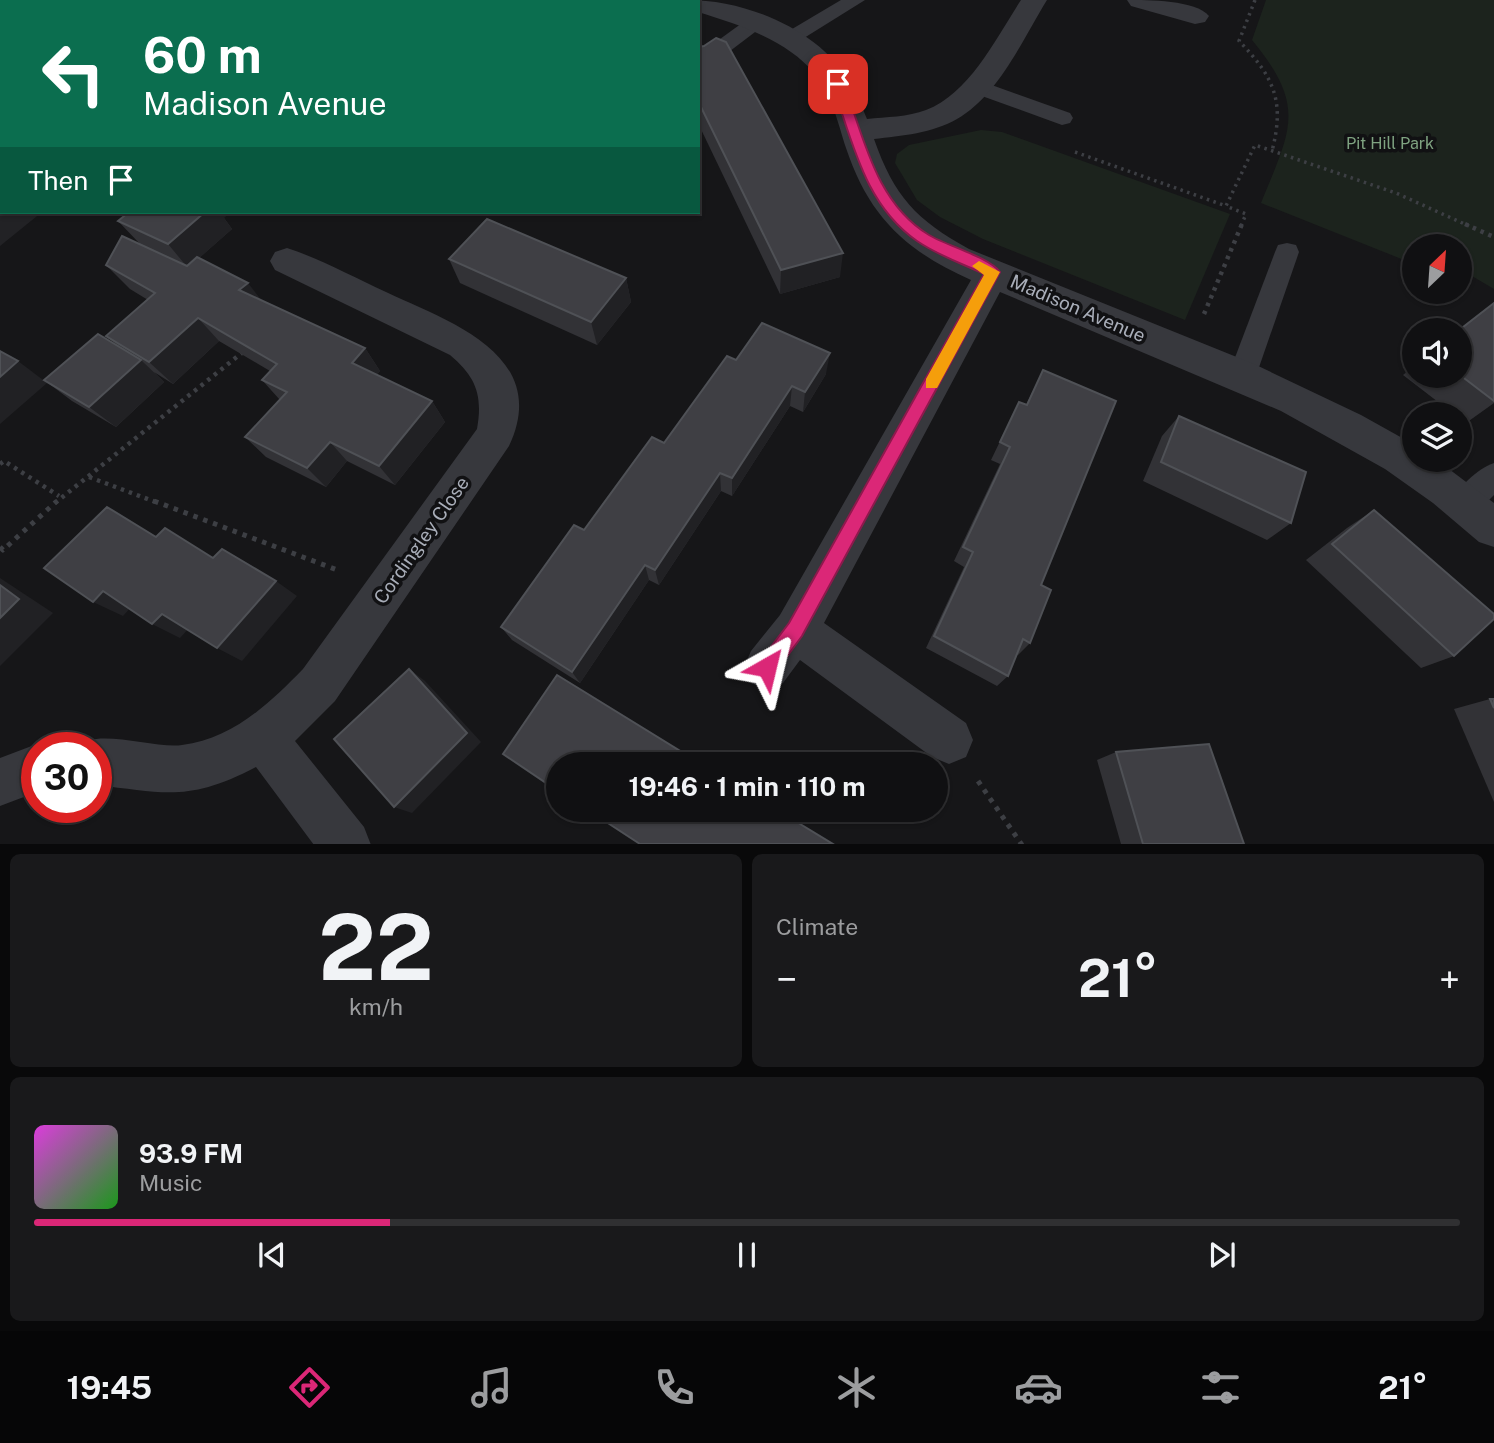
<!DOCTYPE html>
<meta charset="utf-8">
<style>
:root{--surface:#101012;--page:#19191b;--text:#f1f3f6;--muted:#9c9d9f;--line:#303032;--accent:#db2777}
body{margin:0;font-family:"Public Sans",sans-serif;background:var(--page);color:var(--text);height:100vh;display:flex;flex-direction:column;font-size:26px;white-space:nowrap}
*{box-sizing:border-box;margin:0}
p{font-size:23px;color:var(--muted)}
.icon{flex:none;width:38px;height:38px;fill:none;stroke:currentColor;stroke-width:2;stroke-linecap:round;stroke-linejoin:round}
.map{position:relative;height:844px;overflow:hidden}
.drawer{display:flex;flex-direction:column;gap:10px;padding:10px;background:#09090a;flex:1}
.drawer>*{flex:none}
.hud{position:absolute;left:0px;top:0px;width:700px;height:214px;box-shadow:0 2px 5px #0004,0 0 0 2px var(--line);background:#0b6e4f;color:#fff;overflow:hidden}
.needle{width:46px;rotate:25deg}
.tools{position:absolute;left:1402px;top:234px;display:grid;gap:14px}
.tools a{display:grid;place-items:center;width:70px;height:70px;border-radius:50%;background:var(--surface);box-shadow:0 2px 5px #0004,0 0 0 2px var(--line);font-size:35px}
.speed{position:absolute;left:21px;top:732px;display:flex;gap:14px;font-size:35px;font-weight:700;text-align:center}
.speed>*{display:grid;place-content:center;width:91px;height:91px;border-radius:50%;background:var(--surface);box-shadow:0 2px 5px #0004,0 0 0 2px var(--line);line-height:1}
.speed .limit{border:10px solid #d22;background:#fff;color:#111}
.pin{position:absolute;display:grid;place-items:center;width:60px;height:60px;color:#fff;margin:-30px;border-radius:14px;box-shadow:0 4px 10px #0006}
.me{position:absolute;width:77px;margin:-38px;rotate:37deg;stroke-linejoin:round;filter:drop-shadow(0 0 5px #0008)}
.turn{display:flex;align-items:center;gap:24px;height:147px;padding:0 28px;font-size:32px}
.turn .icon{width:91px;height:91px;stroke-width:2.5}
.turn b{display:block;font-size:49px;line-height:60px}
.then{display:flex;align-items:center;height:66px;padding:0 28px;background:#0003;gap:14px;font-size:26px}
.big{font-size:52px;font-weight:700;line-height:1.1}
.drawer .tile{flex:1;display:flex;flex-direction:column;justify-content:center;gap:10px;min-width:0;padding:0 24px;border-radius:10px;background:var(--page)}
.drawer .dial{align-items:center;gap:0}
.dial b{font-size:91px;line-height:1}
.song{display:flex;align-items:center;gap:21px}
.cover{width:84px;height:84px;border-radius:10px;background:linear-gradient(135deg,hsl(300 70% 55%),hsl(120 70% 35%))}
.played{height:7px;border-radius:4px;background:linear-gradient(90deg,var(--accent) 25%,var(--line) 25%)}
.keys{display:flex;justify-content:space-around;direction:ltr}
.heat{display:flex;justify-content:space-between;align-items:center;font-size:38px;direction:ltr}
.drawer .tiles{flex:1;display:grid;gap:10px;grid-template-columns:1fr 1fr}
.tile:last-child{grid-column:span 2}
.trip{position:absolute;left:546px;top:752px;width:402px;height:70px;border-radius:35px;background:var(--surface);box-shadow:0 2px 5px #0004,0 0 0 2px var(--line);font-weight:700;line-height:70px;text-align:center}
.tab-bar{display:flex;height:112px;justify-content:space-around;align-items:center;background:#060607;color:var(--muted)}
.tab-bar .icon{width:49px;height:49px}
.tab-bar .on{color:var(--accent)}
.tab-bar b{font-size:32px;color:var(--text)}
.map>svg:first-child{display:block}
</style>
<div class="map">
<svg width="1494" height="845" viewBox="0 0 1494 845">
<rect width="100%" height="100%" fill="#161618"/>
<polygon fill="#222225" points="0,38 2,212 42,212 0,246"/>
<g fill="#1c231d">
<path d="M1266,0H1494V289L1460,269V247H1414V262L1404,260L1261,203C1291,129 1307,107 1252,40Z"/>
<polygon points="981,130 1002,132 1230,214 1185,320 983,239 940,217 917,200 895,163 897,154 909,145"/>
</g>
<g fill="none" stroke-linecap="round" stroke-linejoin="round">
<g stroke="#3d3f44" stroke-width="3.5" stroke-dasharray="2.5 4.5" stroke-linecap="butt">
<path d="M1255,0L1239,41C1274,77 1285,101 1272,151"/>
<polyline points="1075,152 1226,206"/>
<polyline points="1241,226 1246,214 1226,206 1255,145 1396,193 1469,226"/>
</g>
<g stroke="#3d3f44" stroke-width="4.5" stroke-dasharray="3.5 5" stroke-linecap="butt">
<polyline points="1465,224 1494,237"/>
<polyline points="1204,314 1242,224"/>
<polyline points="0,464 4,461 59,496"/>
<polyline points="89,477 158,503"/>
<polyline points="55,503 243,352"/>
</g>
<g stroke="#3d3f44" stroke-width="5" stroke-dasharray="4.5 6" stroke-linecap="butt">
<polyline points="154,501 340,571"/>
<polyline points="0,547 3,550 57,501"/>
<polyline points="978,781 1022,845"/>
</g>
<g fill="#37383d" fill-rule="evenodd">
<polygon points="841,0 865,0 796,43 782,43 779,39 782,35"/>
<polygon points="756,16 766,22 763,26 705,70 698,72 698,55 749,18"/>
<polygon points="975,79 1070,113 1073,118 1070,123 1062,125 968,91 964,86 968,81"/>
<polygon points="1287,243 1296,245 1299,252 1256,376 1252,384 1242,387 1232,384 1228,376 1275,252 1278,245"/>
<path d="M1494,463V495L1475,514L1465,517L1455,514L1450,504C1458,487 1477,469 1494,463Z"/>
</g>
<g fill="#37383d" fill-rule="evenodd">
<path d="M687,0C748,0 819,30 853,85C859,95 862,108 867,119C886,117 908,117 926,110C970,93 996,38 1021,0H1047C1023,39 998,96 957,119C933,133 901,136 874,139C894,196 916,220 969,249L1254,364L1361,415L1413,444L1414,460H1437L1494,503V547L1479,542L1433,503L1385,469L1281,411L1000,292L824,623L966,723L973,740L966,757L949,764L932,757L800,660L783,683L767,690L751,683L744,667L751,651L780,615L971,280C906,251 869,217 846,148C838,123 832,95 815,74C787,40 740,25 698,12V2Z"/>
<path d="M1127,0C1148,0 1196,0 1209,16L1205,22L1195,24L1131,6Z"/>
<path d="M287,248C321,259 353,277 386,292C448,321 552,355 509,446L335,701L295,741L364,827L371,845H314L256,767C189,802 166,793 96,785V747H78C94,727 155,749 182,745C232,739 269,704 303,669L477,429C483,395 476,377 450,355L275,270L270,261L275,252Z"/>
<polygon points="37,744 45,747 37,747 37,792 0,806 0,758"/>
</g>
</g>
<g fill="#323236">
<polygon points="698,47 840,277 780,294 698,123"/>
<polygon points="224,218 232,229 199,258 262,301 365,348 380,371 376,375 432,401 445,422 395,485 347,461 326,487 266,457 245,437 280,400 262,380 270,371 219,341 173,384 154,372 164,382 116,427 72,401 44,380 118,346 106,336 148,300 130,289 106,265 140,244 118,221"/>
<polygon points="449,259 626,278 631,302 597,345 460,283"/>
<polygon points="1494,303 1494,403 1466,423 1460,418 1460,415 1455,415 1403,375 1414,366 1414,376 1460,376 1460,331"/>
<polygon points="736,360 826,374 803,412 790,406 732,496 721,491 659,585 649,580 580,683 512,640 501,627 584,530 664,443"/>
<polygon points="1043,370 1041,585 1030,643 1018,655 1017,654 1008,676 997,686 926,648 964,567 954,561 1000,464 991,460 1019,402 1026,405"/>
<polygon points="1179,416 1291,523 1267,540 1143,481 1162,436"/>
<polygon points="1374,510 1454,656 1421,668 1306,560 1347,528"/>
<polygon points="1490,699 1494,699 1494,802 1454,709"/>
<polygon points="1116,752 1244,844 1121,844 1097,760"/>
</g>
<g fill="#212124">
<polygon points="205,212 231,212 224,218 232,229 188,268 168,244"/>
<polygon points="843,253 840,277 780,294 781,270"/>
<polygon points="626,278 631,302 597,345 591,322"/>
<polygon points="248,283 266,306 239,290"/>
<polygon points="198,318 219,341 173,384 149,362"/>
<polygon points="365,348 380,371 367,385 352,363"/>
<polygon points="830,353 826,374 803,412 805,392"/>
<polygon points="141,360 164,382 116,427 89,407"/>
<polygon points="18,361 47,383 0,424 0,377"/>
<polygon points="792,386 790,406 732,496 732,478"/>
<polygon points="432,401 445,422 395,485 379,466"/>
<polygon points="330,442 347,461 326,487 307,468"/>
<polygon points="720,473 721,491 659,585 655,570"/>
<polygon points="645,565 649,580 580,683 572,672"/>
<polygon points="0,578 53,613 0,666"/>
<polygon points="276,581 297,596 242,661 217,648"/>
<polygon points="103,591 132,606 123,616 93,602"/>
<polygon points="162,614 189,628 180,638 152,624"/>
<polygon points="409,669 425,681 481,742 412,813 394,807"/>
</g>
<g fill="#3f3f44" stroke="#4f5156" stroke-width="2">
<polygon points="716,38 726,42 843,253 781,270 698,101 698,47 704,46"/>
<polygon points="129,212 205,212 168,244 118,221"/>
<polygon points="487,219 626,278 591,322 449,259"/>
<polygon points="122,236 187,266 197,257 248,283 239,290 365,348 352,363 432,401 379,466 330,442 307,468 245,437 287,392 262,380 277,364 198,318 149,362 106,336 155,293 106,265"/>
<polygon points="1494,303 1494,401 1460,375 1460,331 1458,331"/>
<polygon points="762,323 830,353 805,392 792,386 732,478 720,473 655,570 645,565 572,672 501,627 574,525 584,530 652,437 664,443 727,356 736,360"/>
<polygon points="98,334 141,360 89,407 44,380"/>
<polygon points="0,351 18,361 0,377"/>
<polygon points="1043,370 1116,401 1041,585 1051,590 1030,643 1023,639 1008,676 934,636 973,552 963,547 1010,447 1000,442 1019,402 1027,405"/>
<polygon points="1179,416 1306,472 1291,523 1161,462"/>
<polygon points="107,507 156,537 165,528 213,558 222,549 276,581 217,648 162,614 152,624 103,591 93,602 44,568"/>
<polygon points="1374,510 1494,614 1494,619 1454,656 1332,544"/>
<polygon points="0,585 19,599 0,618"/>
<polygon points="409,669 467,733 394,807 334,739"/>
<polygon points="557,675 703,765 558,765 558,791 503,754"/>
<polygon points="1490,699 1494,699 1494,708"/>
<polygon points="1209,744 1244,844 1143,844 1116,752"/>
<polygon points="588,810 777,810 833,844 640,844"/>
</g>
<path fill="#db2777" stroke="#8e194d" stroke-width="2" d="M838,80L844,84C864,138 876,203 929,235C947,246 989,257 1000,272L802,636L774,674L767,676L761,674L758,667L761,660L789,623L984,274C963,264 937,255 917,241C864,204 853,142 832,84Z"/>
<polygon fill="#f59e0b" points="979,261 1000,272 937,388 926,388 926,379 984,275 972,266"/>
<g text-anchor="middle" stroke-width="7" stroke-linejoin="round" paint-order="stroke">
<g font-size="16" fill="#7fa381" stroke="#111113">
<text x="1390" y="149">Pit Hill Park</text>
</g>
<g font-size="19" fill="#a8adb8" stroke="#111113">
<text transform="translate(1078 308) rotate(23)" y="7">Madison Avenue</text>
<text transform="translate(421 540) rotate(-55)" y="7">Cordingley Close</text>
</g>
</g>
</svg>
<div class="tools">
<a><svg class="needle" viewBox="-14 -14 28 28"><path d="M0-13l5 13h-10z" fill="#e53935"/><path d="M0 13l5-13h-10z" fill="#9c9d9f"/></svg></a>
<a><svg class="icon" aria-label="sound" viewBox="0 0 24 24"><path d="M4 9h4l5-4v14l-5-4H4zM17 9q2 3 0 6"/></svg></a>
<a><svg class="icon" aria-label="layers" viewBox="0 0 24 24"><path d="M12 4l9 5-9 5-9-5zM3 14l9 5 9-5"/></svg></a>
</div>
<div class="speed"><div class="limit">30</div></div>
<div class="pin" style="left:838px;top:84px;background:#d93025"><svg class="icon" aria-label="arrive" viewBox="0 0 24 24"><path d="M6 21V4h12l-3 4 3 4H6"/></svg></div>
<svg class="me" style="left:767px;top:667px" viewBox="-20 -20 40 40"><path d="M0-17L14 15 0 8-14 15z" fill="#db2777" stroke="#fff" stroke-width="4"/></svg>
<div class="trip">19:46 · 1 min · 110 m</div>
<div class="hud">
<div class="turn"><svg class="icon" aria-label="left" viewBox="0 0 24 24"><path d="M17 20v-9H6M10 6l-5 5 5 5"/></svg><div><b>60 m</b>Madison Avenue</div></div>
<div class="then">Then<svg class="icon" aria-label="arrive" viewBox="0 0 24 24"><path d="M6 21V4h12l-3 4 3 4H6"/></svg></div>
</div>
</div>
<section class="drawer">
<div class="tiles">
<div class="tile dial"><b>22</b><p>km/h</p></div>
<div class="tile"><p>Climate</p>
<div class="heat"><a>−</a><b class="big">21°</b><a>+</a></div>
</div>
<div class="tile">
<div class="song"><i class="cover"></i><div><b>93.9 FM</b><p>Music</p></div></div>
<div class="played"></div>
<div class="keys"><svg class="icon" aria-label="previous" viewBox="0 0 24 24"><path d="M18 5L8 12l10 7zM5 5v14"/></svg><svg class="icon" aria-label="pause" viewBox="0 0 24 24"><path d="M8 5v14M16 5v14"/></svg><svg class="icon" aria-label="next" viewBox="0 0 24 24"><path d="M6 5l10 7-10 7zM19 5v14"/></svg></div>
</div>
</div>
</section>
<nav class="tab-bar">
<b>19:45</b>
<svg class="icon on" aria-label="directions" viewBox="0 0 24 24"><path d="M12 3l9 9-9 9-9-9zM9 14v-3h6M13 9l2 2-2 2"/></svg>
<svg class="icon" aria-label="music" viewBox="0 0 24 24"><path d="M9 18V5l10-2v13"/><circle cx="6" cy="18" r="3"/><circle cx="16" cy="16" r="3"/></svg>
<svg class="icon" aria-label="phone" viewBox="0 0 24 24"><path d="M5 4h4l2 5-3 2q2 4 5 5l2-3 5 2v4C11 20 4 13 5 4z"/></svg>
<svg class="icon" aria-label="climate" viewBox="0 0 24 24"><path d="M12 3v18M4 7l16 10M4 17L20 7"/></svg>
<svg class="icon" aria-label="car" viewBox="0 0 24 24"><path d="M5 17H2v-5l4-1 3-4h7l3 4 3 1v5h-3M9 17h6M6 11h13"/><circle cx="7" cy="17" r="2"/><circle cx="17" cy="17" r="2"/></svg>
<svg class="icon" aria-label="filters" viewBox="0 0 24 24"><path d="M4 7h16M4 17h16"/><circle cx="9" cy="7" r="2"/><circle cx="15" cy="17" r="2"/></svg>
<b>21°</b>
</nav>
